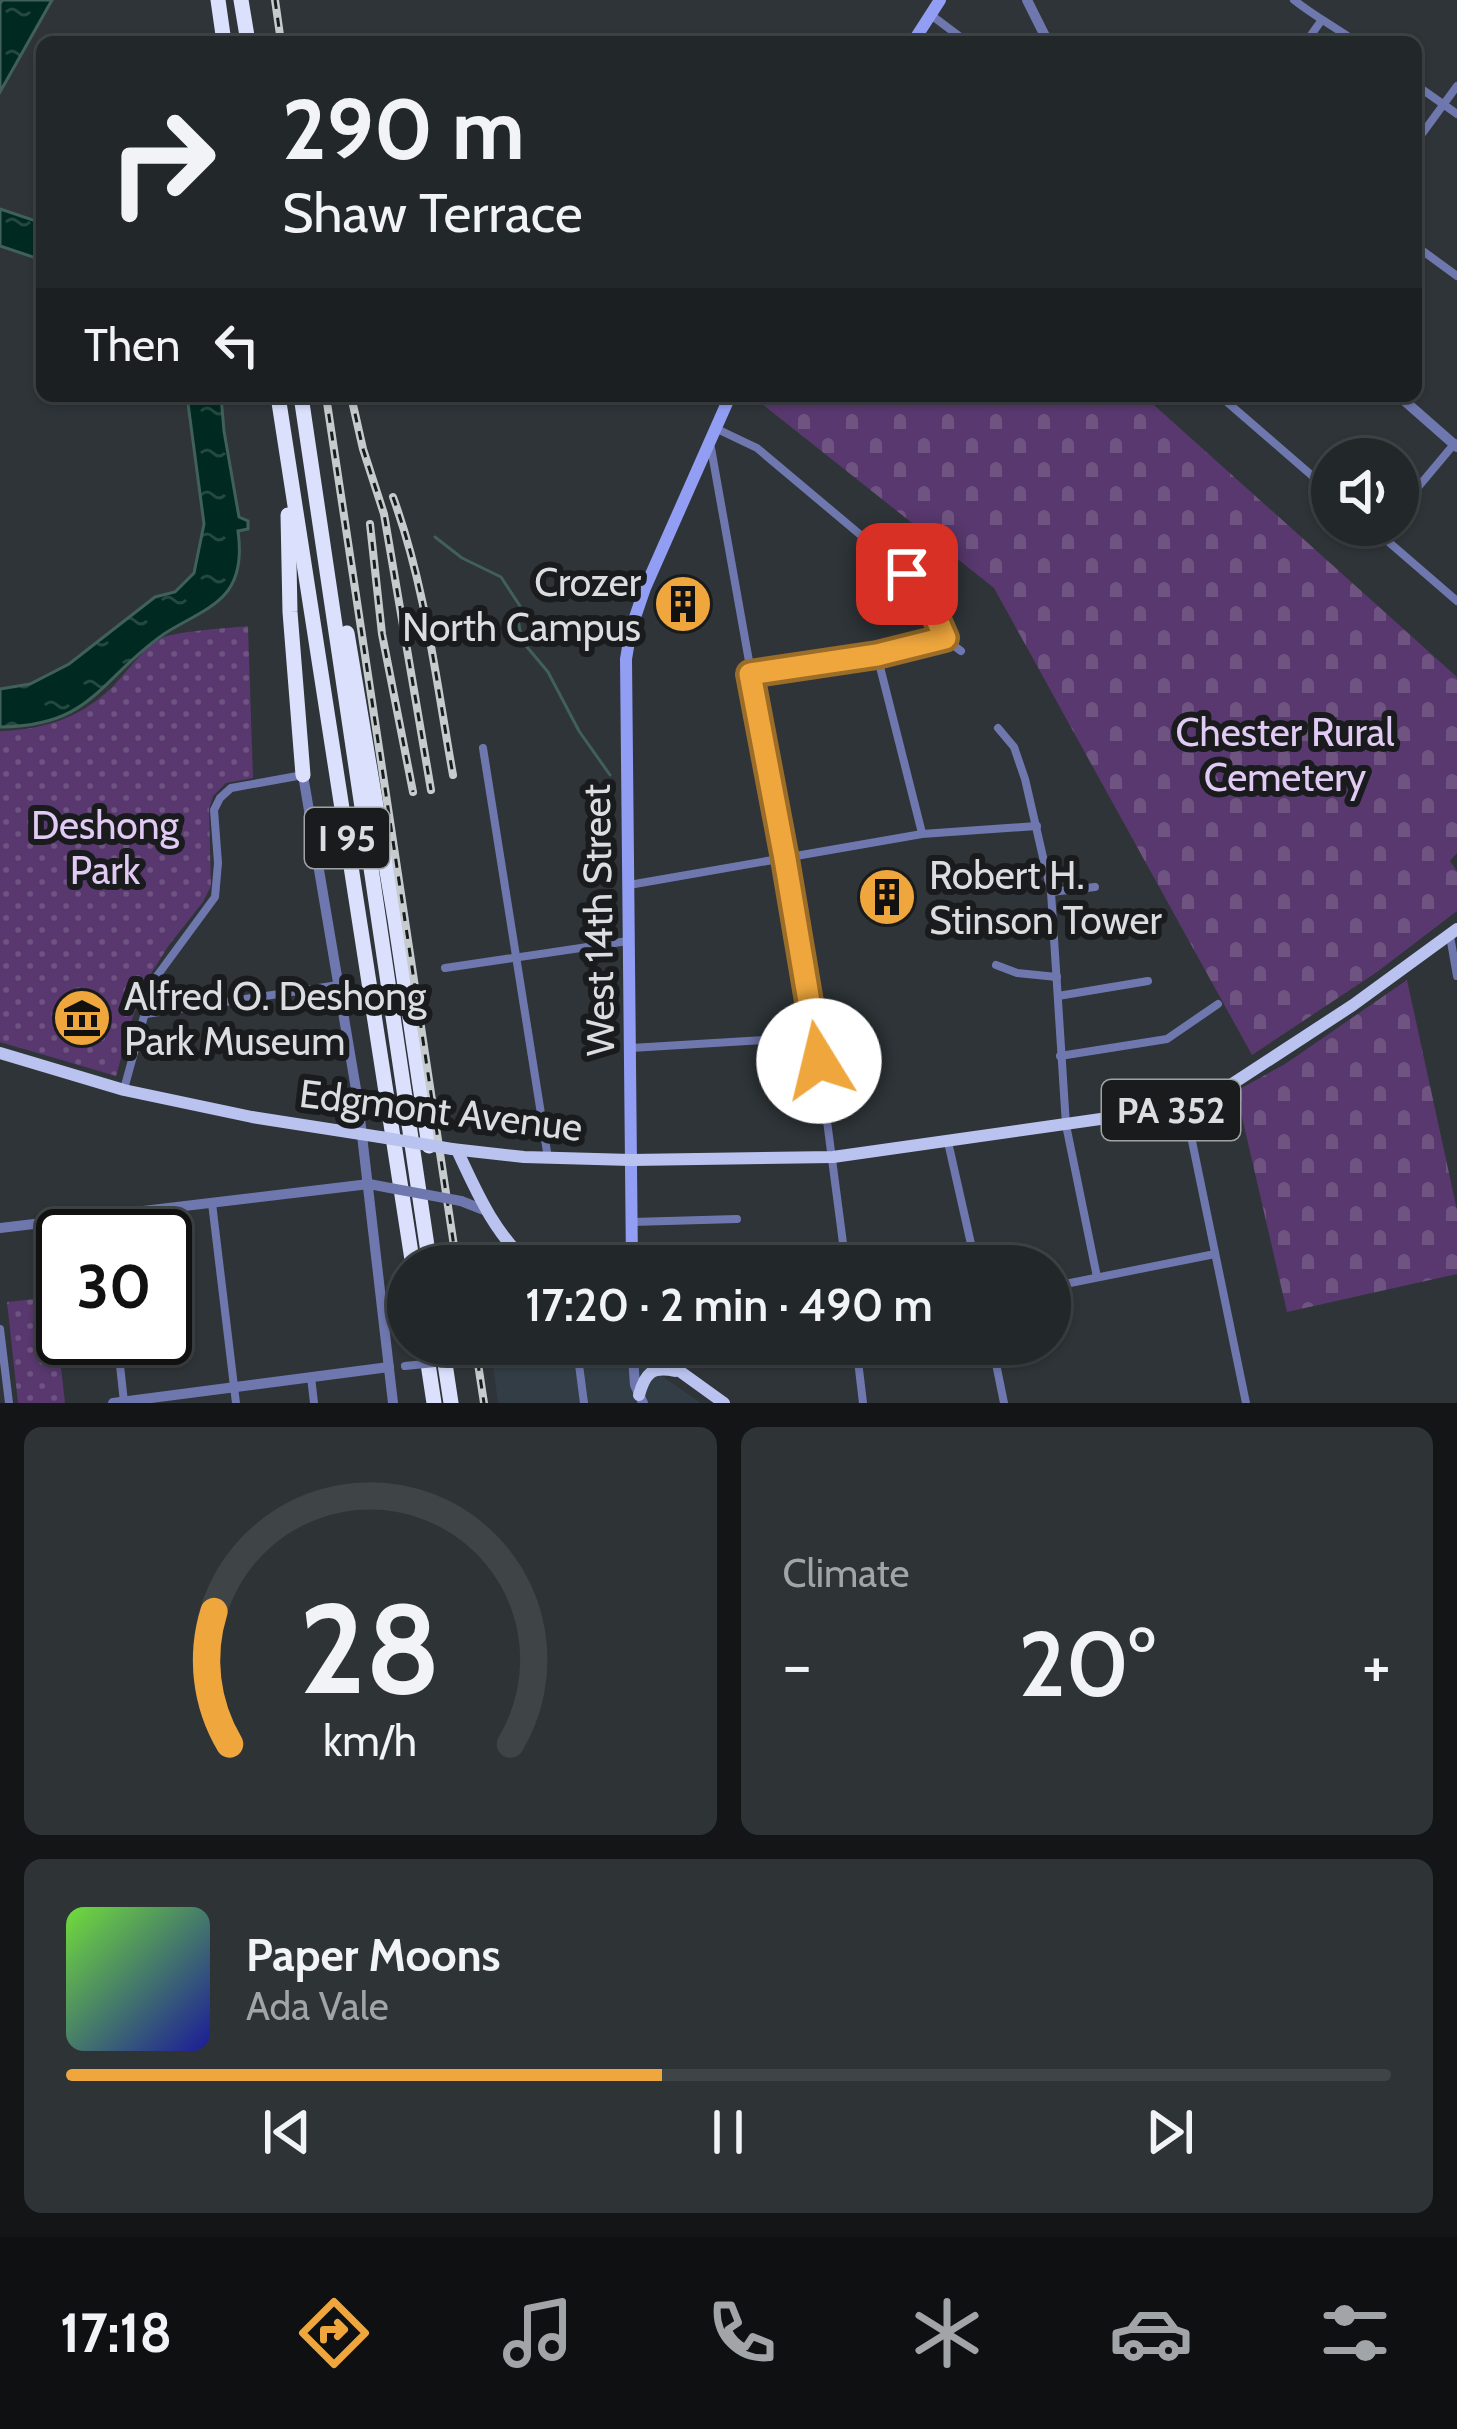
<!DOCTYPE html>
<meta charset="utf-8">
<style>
:root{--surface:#22272a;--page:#2e3336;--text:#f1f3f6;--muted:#a2a5a8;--line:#3f4447;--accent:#efa73d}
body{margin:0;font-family:Cabin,sans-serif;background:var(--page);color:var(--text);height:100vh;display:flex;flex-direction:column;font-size:45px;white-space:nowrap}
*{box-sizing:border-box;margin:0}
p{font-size:39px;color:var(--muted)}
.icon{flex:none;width:66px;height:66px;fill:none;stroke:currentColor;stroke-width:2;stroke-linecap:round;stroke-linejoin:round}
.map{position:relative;height:1403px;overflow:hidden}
.details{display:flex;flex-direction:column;gap:24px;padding:24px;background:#131517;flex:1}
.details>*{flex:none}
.banner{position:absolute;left:36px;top:36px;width:1386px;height:366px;border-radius:18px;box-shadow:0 3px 9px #0004,0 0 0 3px var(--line);background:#22272a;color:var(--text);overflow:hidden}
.tools{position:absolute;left:1311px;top:438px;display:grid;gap:24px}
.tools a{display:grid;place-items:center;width:108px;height:108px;border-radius:50%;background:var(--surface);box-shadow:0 3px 9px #0004,0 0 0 3px var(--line);font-size:60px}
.speed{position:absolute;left:36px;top:1209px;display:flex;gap:24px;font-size:60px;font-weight:700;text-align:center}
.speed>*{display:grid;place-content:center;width:156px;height:156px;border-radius:50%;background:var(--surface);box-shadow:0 3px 9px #0004,0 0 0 3px var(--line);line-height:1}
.speed .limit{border:6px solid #111;border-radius:18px;background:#fff;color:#111}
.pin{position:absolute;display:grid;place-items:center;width:102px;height:102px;color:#fff;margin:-51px;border-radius:24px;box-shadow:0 6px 18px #0006}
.me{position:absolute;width:132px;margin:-66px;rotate:351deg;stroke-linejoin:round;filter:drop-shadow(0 0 9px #0008)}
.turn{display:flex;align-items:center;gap:42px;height:252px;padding:0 48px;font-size:54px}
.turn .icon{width:156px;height:156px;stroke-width:2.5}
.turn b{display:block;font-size:84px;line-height:102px}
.then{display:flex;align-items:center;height:114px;padding:0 48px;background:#0003;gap:24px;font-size:45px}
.big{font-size:90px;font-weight:600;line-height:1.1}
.details .tile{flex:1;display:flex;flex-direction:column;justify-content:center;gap:18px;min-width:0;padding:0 42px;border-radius:18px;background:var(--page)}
.details .dial{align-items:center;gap:0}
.dial svg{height:312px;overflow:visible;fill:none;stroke:var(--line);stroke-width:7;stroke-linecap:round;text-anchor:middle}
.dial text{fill:var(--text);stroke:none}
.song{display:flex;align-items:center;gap:36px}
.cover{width:144px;height:144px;border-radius:18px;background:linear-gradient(135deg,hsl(100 70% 55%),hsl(240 70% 35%))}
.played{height:12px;border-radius:6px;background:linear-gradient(90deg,var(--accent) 45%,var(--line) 45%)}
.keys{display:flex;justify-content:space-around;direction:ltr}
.heat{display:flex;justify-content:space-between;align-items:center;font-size:66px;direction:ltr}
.details .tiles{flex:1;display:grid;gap:24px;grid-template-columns:1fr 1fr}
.tile:last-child{grid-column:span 2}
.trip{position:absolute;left:387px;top:1245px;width:684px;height:120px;border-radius:60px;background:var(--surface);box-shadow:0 3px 9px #0004,0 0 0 3px var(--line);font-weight:600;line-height:120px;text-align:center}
.tab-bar{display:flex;height:192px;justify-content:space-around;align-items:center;background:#0e1011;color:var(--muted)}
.tab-bar .icon{width:84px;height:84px}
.tab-bar .selected{color:var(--accent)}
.tab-bar b{font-size:54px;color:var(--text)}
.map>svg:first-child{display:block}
</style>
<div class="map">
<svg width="1457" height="1403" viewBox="0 0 1457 1403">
<defs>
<pattern id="green-dots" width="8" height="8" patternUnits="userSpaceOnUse" patternTransform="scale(3)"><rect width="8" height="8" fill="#58386e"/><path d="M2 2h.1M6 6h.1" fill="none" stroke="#6f5482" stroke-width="1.8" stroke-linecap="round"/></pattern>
<pattern id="cemetery-stones" width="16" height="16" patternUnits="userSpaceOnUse" patternTransform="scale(3)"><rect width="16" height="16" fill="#58386e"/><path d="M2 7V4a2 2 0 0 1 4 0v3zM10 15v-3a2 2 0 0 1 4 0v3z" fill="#6f5482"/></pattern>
<pattern id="water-ripples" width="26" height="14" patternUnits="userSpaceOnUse" patternTransform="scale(3)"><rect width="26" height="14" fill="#002a21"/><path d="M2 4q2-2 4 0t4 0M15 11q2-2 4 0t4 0" fill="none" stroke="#254841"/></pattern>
</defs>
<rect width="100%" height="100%" fill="#2e3438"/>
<polygon fill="#323d46" points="490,1344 616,1344 701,1403 498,1403"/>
<g fill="url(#green-dots)">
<path d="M248,626L253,778L226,783L213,796L209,809L211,886L203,902L169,945L147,980L131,1022L116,1076L0,1042V731C45,730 86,716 117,682C130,668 146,645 164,637C179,631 230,628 248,626Z"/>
<polygon points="53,1297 65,1403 18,1403 7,1302"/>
</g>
<g fill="url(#cemetery-stones)">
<polygon points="752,396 1144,396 1457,677 1457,853 1450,861 1457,871 1457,911 1377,972 1252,1055 994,588"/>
<polygon points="1407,980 1457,1210 1457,1274 1287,1312 1236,1091 1285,1064"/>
</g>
<g fill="url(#water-ripples)" stroke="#41605b" stroke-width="3">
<polygon points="2,0 52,0 0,92 0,4"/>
<polygon points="0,209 42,223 42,260 0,246"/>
<path d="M187,396H221L224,431L239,517L248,521V529L238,531C241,552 240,576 226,593C211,611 183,621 164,634C98,680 93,726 0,727V689L30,684L69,664L155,597L175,592L194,573L204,524Z"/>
</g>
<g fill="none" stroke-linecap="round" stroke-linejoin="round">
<polyline stroke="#41605b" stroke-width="3" points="435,537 462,558 501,577 522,609 518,620 522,641 548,672 579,731 610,775"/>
<g stroke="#6f78ae" stroke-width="8">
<path d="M1294,0C1314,16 1335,27 1356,42"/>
<polyline points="931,15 967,42"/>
<polyline points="1306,42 1321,21"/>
<polyline points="1416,85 1457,114"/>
<polyline points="1416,142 1457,86"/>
<polyline points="1416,246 1457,276"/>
<polyline points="1220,396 1332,493"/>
<polyline points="715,428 757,448 907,574 925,594 945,639 961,651"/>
<polyline points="711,448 816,1037 846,1266"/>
<polyline points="1398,511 1455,443"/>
<polyline points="1369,525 1457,601"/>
<polyline points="877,655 922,833"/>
<polyline points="750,674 877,655 945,639"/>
<polyline points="998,728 1014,747 1025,779 1051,892 1066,1125 1097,1277"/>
<polyline points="483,748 548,1158"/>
<polyline points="629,885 922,834 1037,826"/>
<polyline points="1051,892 1095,887"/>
<polyline points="1450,936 1457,976"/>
<polyline points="996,965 1017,973 1057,977"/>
<polyline points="445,968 628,941"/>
<polyline points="1058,996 1148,981"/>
<polyline points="146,1014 338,985"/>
<polyline points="631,1048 816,1037"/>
<polyline points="1060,1056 1167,1039 1218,1004"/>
<polyline points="124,1089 154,980 215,897 218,863 214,810 220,798 231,788 303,775"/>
<polyline points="1185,1107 1246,1403"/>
<polyline points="948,1142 976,1266"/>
<polyline points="212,1203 236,1403"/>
<polyline points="102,1216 104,1236"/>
<polyline points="632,1222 737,1219"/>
<polyline points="1050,1287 1215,1254"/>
<polyline points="0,1329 9,1403"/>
<polyline points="117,1338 124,1402"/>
<polyline points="856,1344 863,1403"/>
<polyline points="992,1344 1004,1403"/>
<polyline points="485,1358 567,1347 575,1349 578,1357 584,1403"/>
<polyline points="311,1377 314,1403"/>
</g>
<g stroke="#6f78ae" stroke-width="10">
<polyline points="1027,0 1048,42"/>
<polyline points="1399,396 1457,447"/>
<polyline points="303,775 358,1101 393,1403"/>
<polyline points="461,1201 484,1210"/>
<polyline points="0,1228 369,1184 390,1188"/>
<polyline points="632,1344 635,1385 643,1403"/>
<polyline points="113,1403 389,1367"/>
</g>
<g stroke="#919ef4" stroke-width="12">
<polyline points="913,42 940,0"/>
<polyline points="632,1266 626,659 631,629 645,588 730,396"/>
</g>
<g stroke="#bac3ef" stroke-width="12">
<polyline points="0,1053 124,1090 252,1117 380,1137"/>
<polyline points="452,1149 524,1157 631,1160 833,1157 1185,1107 1229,1086 1353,1005 1457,929"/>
<path d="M457,1150C477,1193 494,1233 531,1266"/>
<polyline points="642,1344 724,1403"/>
<path d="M639,1395C645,1374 651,1366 675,1371"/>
</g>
<g stroke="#dbe1fc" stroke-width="15">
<polyline points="218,0 224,42"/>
<polyline points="241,0 248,42"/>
<polyline points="278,396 413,1266"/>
<polyline points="301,396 430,1266"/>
<polyline points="288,515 290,612 303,775"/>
<polyline points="347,633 395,919 429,1146"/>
<polyline points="425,1344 434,1403"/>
<polyline points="442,1344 451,1403"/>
</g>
<g stroke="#c6cbce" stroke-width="8">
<g id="rail">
<polyline points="275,0 281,42"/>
<polyline points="326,396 457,1266"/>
<polyline points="351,396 363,449 384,514 431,790"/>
<path d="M393,497C426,588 436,681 453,775"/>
<polyline points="370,524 382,634 413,792"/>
<polyline points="475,1344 484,1403"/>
</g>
</g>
<use href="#rail" stroke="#191b1d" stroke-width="3" stroke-dasharray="9" stroke-linecap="butt"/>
<polyline stroke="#6f78ae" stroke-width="8" points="405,1366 485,1358"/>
<polyline stroke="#6f78ae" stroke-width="10" points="390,1188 461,1201"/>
<polyline stroke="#bac3ef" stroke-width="12" points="380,1137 452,1149"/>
</g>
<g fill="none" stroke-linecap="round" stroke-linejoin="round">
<g stroke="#9b6d28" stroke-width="30">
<polyline id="route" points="819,1061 785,859 750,674 877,655 945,638 926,594 907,574"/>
</g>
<use href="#route" stroke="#efa73d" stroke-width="21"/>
</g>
<defs>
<g id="building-disc" transform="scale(3)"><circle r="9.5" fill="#efa73d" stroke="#191b1d"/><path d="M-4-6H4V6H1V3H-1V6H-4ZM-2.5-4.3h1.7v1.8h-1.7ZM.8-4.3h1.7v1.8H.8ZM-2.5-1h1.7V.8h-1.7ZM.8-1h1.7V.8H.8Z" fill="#111"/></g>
<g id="museum-disc" transform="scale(3)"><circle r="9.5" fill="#efa73d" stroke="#191b1d"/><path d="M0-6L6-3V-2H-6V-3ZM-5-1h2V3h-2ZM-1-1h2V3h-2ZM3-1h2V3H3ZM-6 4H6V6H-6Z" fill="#111"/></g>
</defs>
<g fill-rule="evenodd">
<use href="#building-disc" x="683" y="604"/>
<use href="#building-disc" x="887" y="897"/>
<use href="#museum-disc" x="82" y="1018"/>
</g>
<g text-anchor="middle" stroke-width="12" stroke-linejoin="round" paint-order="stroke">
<g fill="#191b1d" stroke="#a0a4a6" stroke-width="3">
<rect x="305" y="808" width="84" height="60" rx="9"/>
<rect x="1102" y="1080" width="138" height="60" rx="9"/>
</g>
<g font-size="36" font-weight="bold" fill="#dadee1">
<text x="347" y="851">I 95</text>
<text x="1171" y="1123">PA 352</text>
</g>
<g font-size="39" fill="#dadee1" stroke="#191b1d" text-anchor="start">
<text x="641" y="596" text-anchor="end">Crozer<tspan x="641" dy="45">North Campus</tspan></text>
<text x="929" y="889">Robert H.<tspan x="929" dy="45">Stinson Tower</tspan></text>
<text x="124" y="1010">Alfred O. Deshong<tspan x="124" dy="45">Park Museum</tspan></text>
</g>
<g font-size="39" fill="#e1caf4" stroke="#191b1d">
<text x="1285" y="746">Chester Rural<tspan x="1285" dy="45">Cemetery</tspan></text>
<text x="105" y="839">Deshong<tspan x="105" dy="45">Park</tspan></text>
</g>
<g font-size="39" fill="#dadee1" stroke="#191b1d">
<text transform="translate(598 920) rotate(-91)" y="14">West 14th Street</text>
<text transform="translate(441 1110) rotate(7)" y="14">Edgmont Avenue</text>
</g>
</g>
</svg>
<div class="tools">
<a><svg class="icon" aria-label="sound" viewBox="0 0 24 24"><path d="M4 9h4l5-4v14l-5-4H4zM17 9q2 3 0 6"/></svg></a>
</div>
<div class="speed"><div class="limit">30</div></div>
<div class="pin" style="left:907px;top:574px;background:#d93025"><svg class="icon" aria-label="arrive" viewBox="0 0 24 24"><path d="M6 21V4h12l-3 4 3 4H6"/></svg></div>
<svg class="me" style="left:819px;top:1061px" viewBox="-20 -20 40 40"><circle r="19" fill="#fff"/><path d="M0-13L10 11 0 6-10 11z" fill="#efa73d"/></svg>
<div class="trip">17:20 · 2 min · 490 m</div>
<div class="banner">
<div class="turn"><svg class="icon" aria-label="right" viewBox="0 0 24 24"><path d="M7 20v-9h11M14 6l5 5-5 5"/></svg><div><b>290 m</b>Shaw Terrace</div></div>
<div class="then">Then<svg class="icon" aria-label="left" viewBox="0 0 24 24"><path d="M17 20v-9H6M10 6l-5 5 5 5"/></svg></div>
</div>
</div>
<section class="details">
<div class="tiles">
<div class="tile dial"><svg viewBox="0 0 100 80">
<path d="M14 69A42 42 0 1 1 86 69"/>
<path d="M14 69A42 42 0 0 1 10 35" stroke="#efa73d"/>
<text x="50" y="56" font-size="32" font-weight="700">28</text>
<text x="50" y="72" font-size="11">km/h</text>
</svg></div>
<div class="tile"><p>Climate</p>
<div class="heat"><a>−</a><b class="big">20°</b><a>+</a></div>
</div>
<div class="tile">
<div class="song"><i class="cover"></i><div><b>Paper Moons</b><p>Ada Vale</p></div></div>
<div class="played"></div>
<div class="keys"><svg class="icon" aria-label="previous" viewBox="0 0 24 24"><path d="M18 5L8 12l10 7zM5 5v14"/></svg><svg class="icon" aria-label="pause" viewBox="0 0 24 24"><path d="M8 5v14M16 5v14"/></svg><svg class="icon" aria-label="next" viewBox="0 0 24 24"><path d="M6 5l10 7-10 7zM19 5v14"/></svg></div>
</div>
</div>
</section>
<nav class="tab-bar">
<b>17:18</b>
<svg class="icon selected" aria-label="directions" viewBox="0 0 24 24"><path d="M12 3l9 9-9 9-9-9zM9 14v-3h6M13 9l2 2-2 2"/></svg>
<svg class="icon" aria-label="music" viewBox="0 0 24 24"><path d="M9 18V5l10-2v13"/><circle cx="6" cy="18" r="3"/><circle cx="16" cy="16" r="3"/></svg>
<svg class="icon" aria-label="phone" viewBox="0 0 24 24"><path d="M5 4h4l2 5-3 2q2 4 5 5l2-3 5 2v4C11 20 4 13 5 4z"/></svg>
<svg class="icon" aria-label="climate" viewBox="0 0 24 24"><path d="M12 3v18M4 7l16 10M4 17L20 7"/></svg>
<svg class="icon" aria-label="car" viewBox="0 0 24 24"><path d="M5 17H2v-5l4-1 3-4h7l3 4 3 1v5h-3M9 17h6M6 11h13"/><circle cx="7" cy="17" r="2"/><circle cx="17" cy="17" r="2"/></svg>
<svg class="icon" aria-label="filters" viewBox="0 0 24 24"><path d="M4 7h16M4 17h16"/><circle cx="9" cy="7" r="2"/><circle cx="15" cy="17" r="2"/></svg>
</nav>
